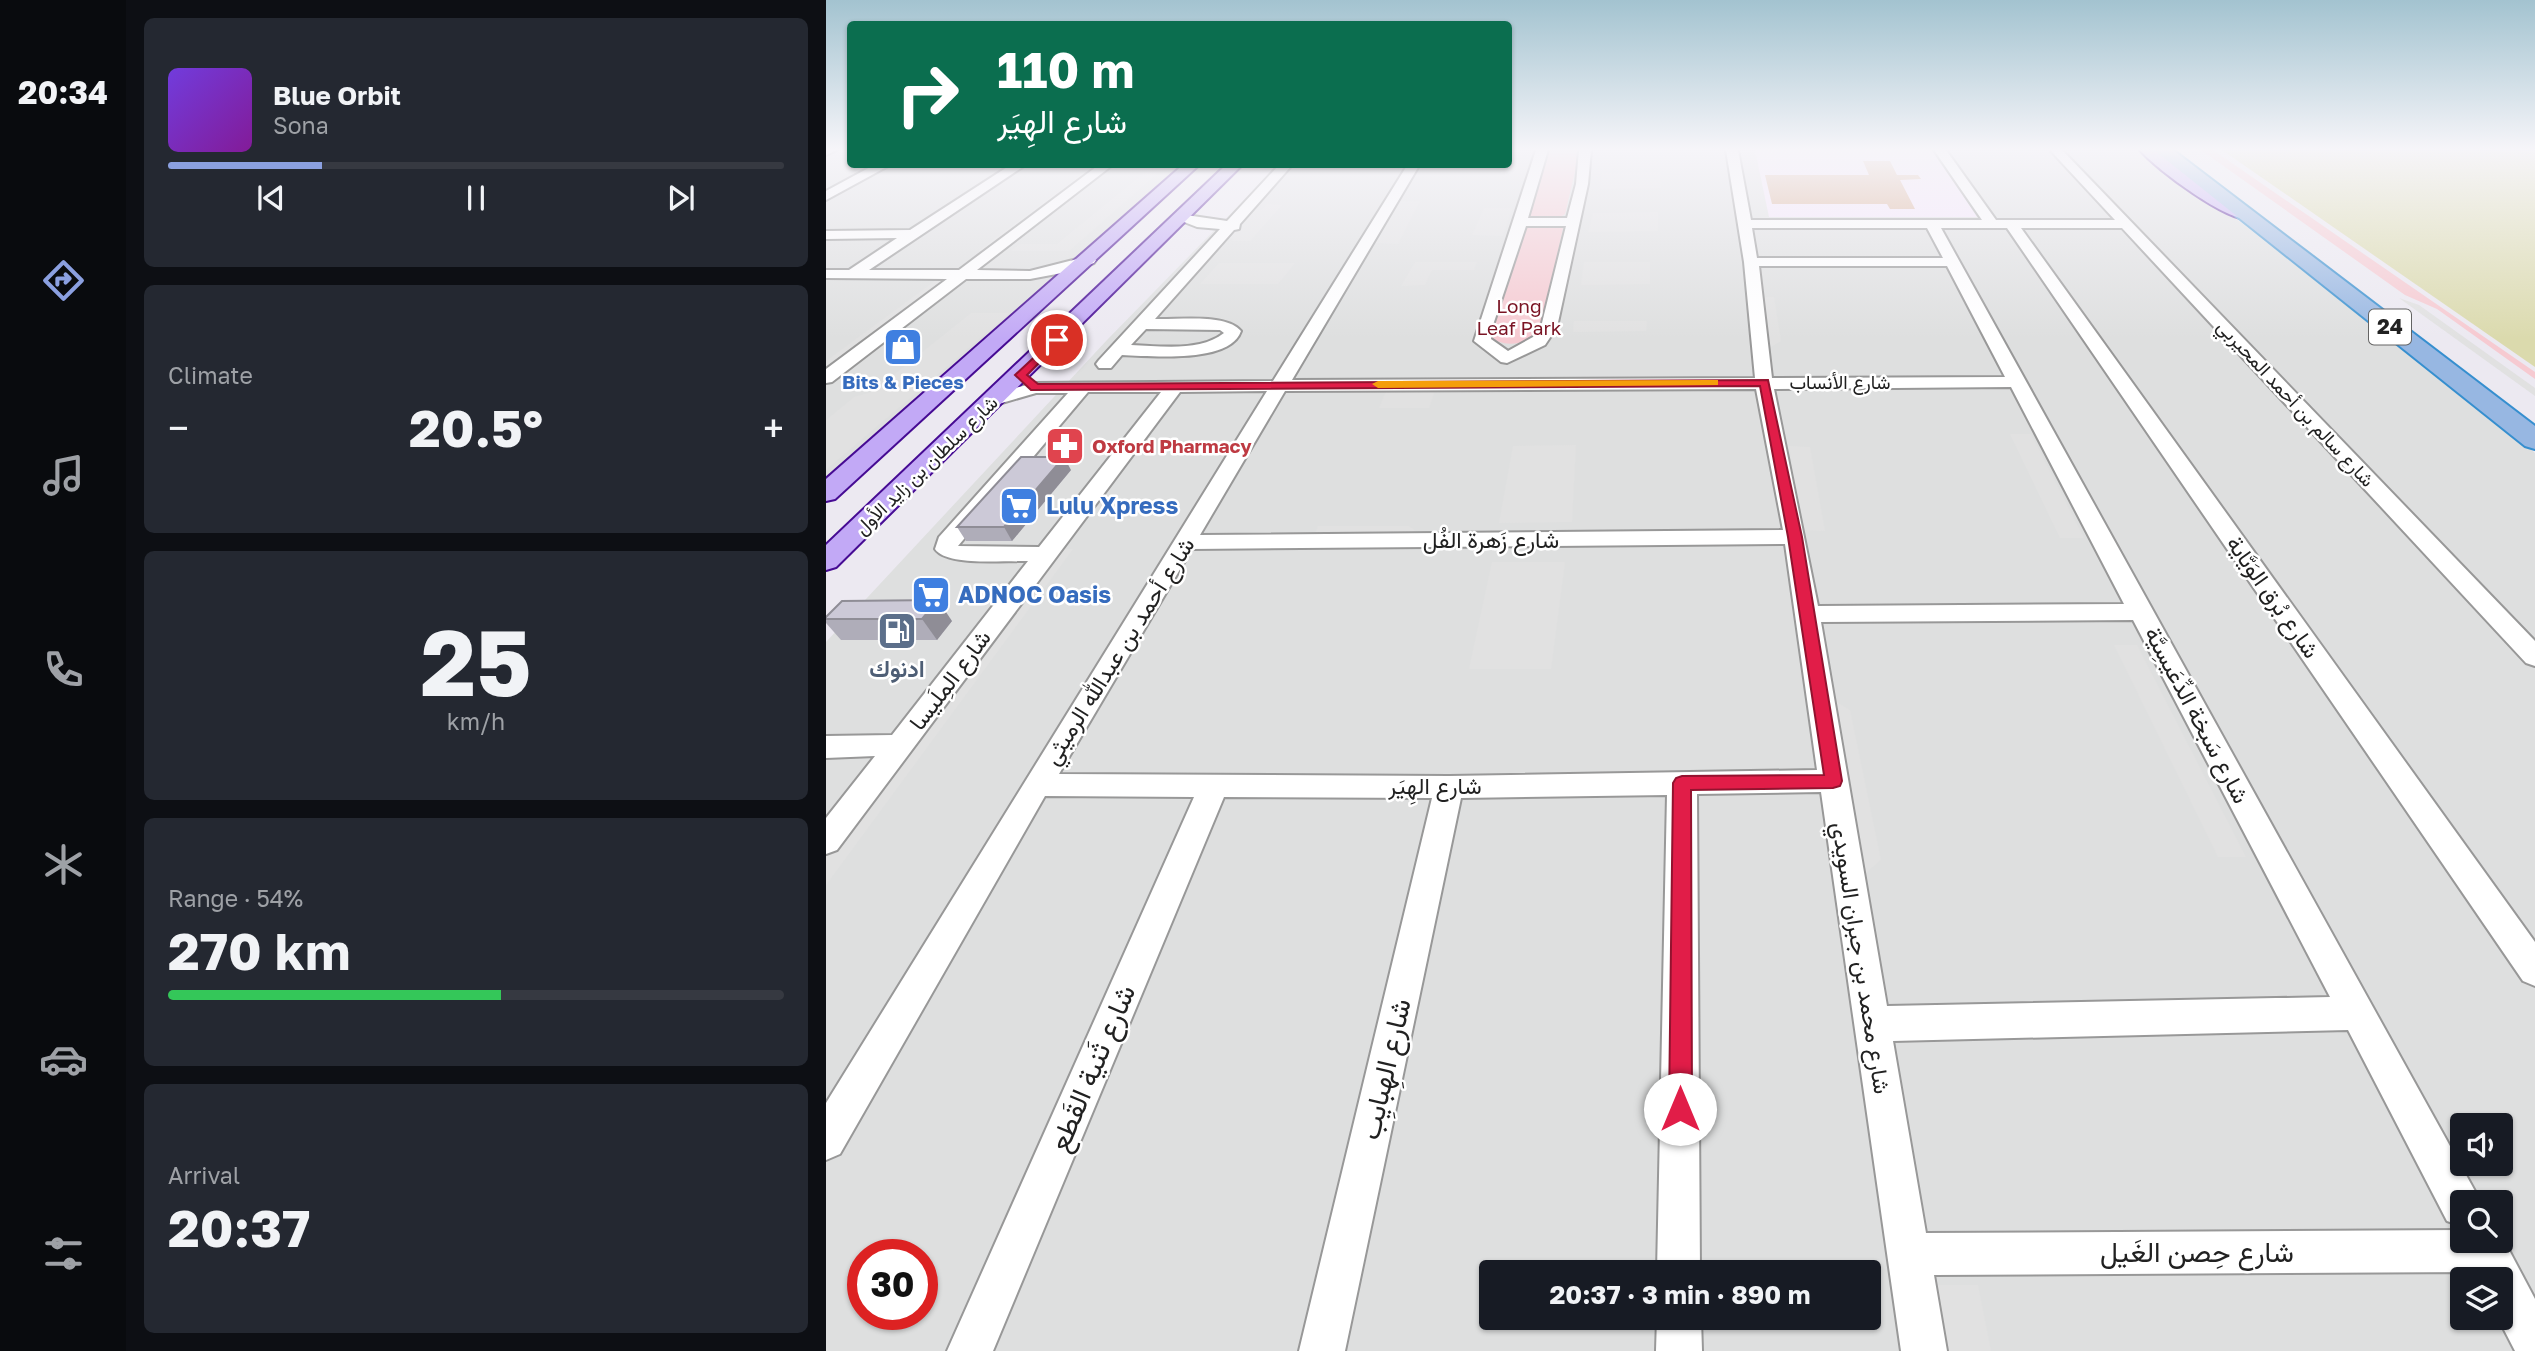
<!DOCTYPE html>
<meta charset="utf-8">
<style>
:root{--surface:#171b24;--page:#242831;--text:#f1f3f6;--muted:#9ea1a6;--line:#363941;--accent:#8ba0e0}
body{margin:0;font-family:"Golos Text",Vazirmatn,sans-serif;background:var(--page);color:var(--text);height:100vh;display:flex;flex-direction:column;font-size:26px;white-space:nowrap}
*{box-sizing:border-box;margin:0}
p{font-size:23px;color:var(--muted)}
.icon{flex:none;width:38px;height:38px;fill:none;stroke:currentColor;stroke-width:2;stroke-linecap:round;stroke-linejoin:round}
.map{position:relative;flex:1;overflow:hidden}
.side{display:flex;flex-direction:column;gap:18px;padding:18px;background:#0d0f14;width:700px}
.side>*{flex:none}
.hud{position:absolute;left:21px;top:21px;width:665px;height:147px;border-radius:7px;box-shadow:0 2px 5px #0004;background:#0b6e4f;color:#fff;overflow:hidden}
.fabs{position:absolute;left:1624px;top:1113px;display:grid;gap:14px}
.fabs a{display:grid;place-items:center;width:63px;height:63px;border-radius:7px;background:var(--surface);box-shadow:0 2px 5px #0004;font-size:35px}
.speed{position:absolute;left:21px;top:1239px;display:flex;gap:14px;font-size:35px;font-weight:700;text-align:center}
.speed>*{display:grid;place-content:center;width:91px;height:91px;border-radius:50%;background:var(--surface);box-shadow:0 2px 5px #0004;line-height:1}
.speed .limit{border:10px solid #d22;background:#fff;color:#111}
.pin{position:absolute;display:grid;place-items:center;width:60px;height:60px;color:#fff;margin:-30px;border:4px solid #fff;border-radius:50%;box-shadow:0 2px 7px #0007}
.me{position:absolute;width:77px;margin:-38px;rotate:0deg;stroke-linejoin:round;filter:drop-shadow(0 0 5px #0008)}
.turn{display:flex;align-items:center;gap:24px;height:147px;padding:0 35px;font-size:32px}
.turn .icon{width:91px;height:91px;stroke-width:2.5}
.turn b{display:block;font-size:49px;line-height:60px}
.big{font-size:52px;font-weight:700;line-height:1.1}
.side .card{flex:1;display:flex;flex-direction:column;justify-content:center;gap:10px;min-width:0;padding:0 24px;border-radius:10px;background:var(--page)}
.side .dial{align-items:center;gap:0}
.dial b{font-size:91px;line-height:1}
.song{display:flex;align-items:center;gap:21px}
.cover{width:84px;height:84px;border-radius:10px;background:linear-gradient(135deg,hsl(260 70% 55%),hsl(290 70% 35%))}
.played{height:7px;border-radius:4px;background:linear-gradient(90deg,var(--accent) 25%,var(--line) 25%)}
.keys{display:flex;justify-content:space-around;direction:ltr}
.heat{display:flex;justify-content:space-between;align-items:center;font-size:38px;direction:ltr}
.charge{height:10px;border-radius:5px;background:linear-gradient(90deg,#34c759 54%,var(--line) 0)}
.trip{position:absolute;left:653px;top:1260px;width:402px;height:70px;border-radius:7px;background:var(--surface);box-shadow:0 2px 5px #0004;font-weight:700;line-height:70px;text-align:center}
main{display:flex;flex:1;min-height:0}
.dock{display:flex;flex-direction:column;width:126px;justify-content:space-around;align-items:center;background:#090b0e;color:var(--muted)}
.dock .icon{width:49px;height:49px}
.dock .active{color:var(--accent)}
.dock b{font-size:32px;color:var(--text)}
.map>svg:first-child{display:block}
</style>
<main>
<nav class="dock">
<b>20:34</b>
<svg class="icon active" aria-label="directions" viewBox="0 0 24 24"><path d="M12 3l9 9-9 9-9-9zM9 14v-3h6M13 9l2 2-2 2"/></svg>
<svg class="icon" aria-label="music" viewBox="0 0 24 24"><path d="M9 18V5l10-2v13"/><circle cx="6" cy="18" r="3"/><circle cx="16" cy="16" r="3"/></svg>
<svg class="icon" aria-label="phone" viewBox="0 0 24 24"><path d="M5 4h4l2 5-3 2q2 4 5 5l2-3 5 2v4C11 20 4 13 5 4z"/></svg>
<svg class="icon" aria-label="climate" viewBox="0 0 24 24"><path d="M12 3v18M4 7l16 10M4 17L20 7"/></svg>
<svg class="icon" aria-label="car" viewBox="0 0 24 24"><path d="M5 17H2v-5l4-1 3-4h7l3 4 3 1v5h-3M9 17h6M6 11h13"/><circle cx="7" cy="17" r="2"/><circle cx="17" cy="17" r="2"/></svg>
<svg class="icon" aria-label="filters" viewBox="0 0 24 24"><path d="M4 7h16M4 17h16"/><circle cx="9" cy="7" r="2"/><circle cx="15" cy="17" r="2"/></svg>
</nav>
<section class="side">
<div class="card">
<div class="song"><i class="cover"></i><div><b>Blue Orbit</b><p>Sona</p></div></div>
<div class="played"></div>
<div class="keys"><svg class="icon" aria-label="previous" viewBox="0 0 24 24"><path d="M18 5L8 12l10 7zM5 5v14"/></svg><svg class="icon" aria-label="pause" viewBox="0 0 24 24"><path d="M8 5v14M16 5v14"/></svg><svg class="icon" aria-label="next" viewBox="0 0 24 24"><path d="M6 5l10 7-10 7zM19 5v14"/></svg></div>
</div>
<div class="card"><p>Climate</p>
<div class="heat"><a>−</a><b class="big">20.5°</b><a>+</a></div>
</div>
<div class="card dial"><b>25</b><p>km/h</p></div>
<div class="card"><p>Range · 54%</p><b class="big">270 km</b><div class="charge"></div></div>
<div class="card"><p>Arrival</p><b class="big">20:37</b></div>
</section>
<div class="map">
<svg width="1709" height="1351" viewBox="0 0 1709 1351">
<rect width="100%" height="100%" fill="#ece9f1"/>
<g fill="#dedfdf" fill-rule="evenodd">
<polygon points="0,150 24,150 24,164 367,165 0,493"/>
<path d="M683,150H1312L1417,224L1709,453V1351H0V642L281,340L452,165L682,164ZM1636,1125H1675V1164H1636ZM1636,1202H1675V1241H1636ZM37,1255H96V1314H37ZM665,1272H1043V1318H665ZM1636,1279H1675V1318H1636Z"/>
</g>
<polygon fill="#f7e6fd" points="929,150 1108,150 1151,217 943,217"/>
<g fill="#f6cad1">
<path d="M718,150H754L739,214C728,222 710,222 698,215Z"/>
<polygon points="1375,150 1387,150 1709,372 1709,379 1611,309 1579,295"/>
<path d="M703,224L734,225L737,228L714,334C697,344 678,349 662,335L694,228Z"/>
</g>
<polygon fill="#d9aa8d" points="1037,161 1064,161 1071,175 1092,175 1095,179 1074,180 1089,209 1064,209 1061,204 946,204 939,175 1043,175"/>
<g fill="#e1e1e1">
<polygon points="268,165 277,165 161,251 152,251"/>
<polygon points="328,165 341,165 243,251 185,251 194,244 231,244"/>
<polygon points="834,172 835,188 774,189 776,173"/>
<polygon points="574,201 594,201 572,244 549,243"/>
<polygon points="441,204 456,205 424,241 405,241 408,239 402,238 428,210 436,210"/>
<polygon points="658,208 686,208 677,236 646,235"/>
<polygon points="832,212 832,231 762,232 767,213"/>
<polygon points="589,262 651,262 648,270 606,270 599,285 575,286"/>
<polygon points="758,262 824,262 824,284 755,285"/>
<polygon points="393,263 469,263 452,284 374,284"/>
<polygon points="110,280 119,280 0,369 0,361"/>
<polygon points="938,297 948,297 955,341 945,347"/>
<polygon points="1573,298 1593,305 1709,388 1709,396"/>
<polygon points="145,313 184,313 0,470 0,420 28,397 46,392"/>
<polygon points="748,321 821,321 820,331 747,332"/>
<polygon points="609,390 603,408 553,408 560,391"/>
<polygon points="1184,434 1205,434 1258,538 1234,538"/>
<polygon points="750,445 746,522 673,523 687,446"/>
<polygon points="963,446 984,447 999,531 976,530"/>
<polygon points="492,526 583,526 597,536 488,536"/>
<polygon points="233,549 247,549 0,885 0,858"/>
<polygon points="666,562 739,562 725,669 643,669"/>
<polygon points="1288,645 1311,645 1420,857 1392,857"/>
<polygon points="1004,698 1024,710 1055,860 1033,879"/>
<polygon points="1111,1285 1152,1285 1165,1351 1123,1351"/>
</g>
<polygon fill="#dbdaad" points="1396,150 1709,150 1709,367"/>
<g fill="none" stroke-linecap="round" stroke-linejoin="round">
<g stroke="#989898" stroke-width="4">
<g id="minor">
<polygon points="0,150 11,150 0,155"/>
<path d="M710,150H722L702,218H741L750,184L753,150H765L762,184L731,327L719,345L681,363L675,362L648,341ZM700,226H740L715,327L707,337L682,351L665,339L666,328Z"/>
<path d="M900,150H912L925,220H1156L1108,150H1120L1170,220H1289L1224,150H1236L1709,641V666L1700,663L1296,228H1195L1709,942V986L1697,981L1181,228H1115L1655,1202H1636V1226L1621,1221L1522,1030L1067,1041L1100,1233L1636,1230V1241H1675V1235L1709,1299V1351H1689L1672,1318H1675V1279H1652L1648,1272L1108,1275L1121,1351H1075L995,792L871,794L874,1272H831L841,795L635,798L519,1351H473L606,798L398,797L167,1351H121L368,797L219,796L14,1154L0,1160V1103L441,391L354,392L11,850L0,854V818L49,756L0,758V736L66,735L202,561C181,560 121,567 109,549L113,537L242,393H210L169,405L160,399L162,395L209,383L447,381L582,164H594L466,380L929,378L918,262ZM926,228H1101L1117,258H931ZM933,266H1121L1179,377L946,378ZM1185,387L1298,604L992,606L948,389ZM930,389L957,530L374,535L459,391ZM262,392H335L213,547L132,546ZM959,544L991,770L623,776L233,774L366,549ZM1307,620L1504,997L1061,1006L995,622Z"/>
<polygon points="50,164 66,164 0,200 0,191"/>
<polygon points="186,164 201,164 43,270 133,270 274,164 288,164 151,270 204,271 263,256 270,260 268,263 241,272 204,279 140,279 6,382 0,383 0,369 121,279 0,278 0,270 23,270 71,238 0,239 0,231 84,230"/>
<path d="M454,164H467L414,224L413,229L408,230L329,319C352,320 400,313 415,331C404,364 324,356 296,355L285,368H273L270,364L273,360L394,229L371,227L353,220V214L401,221ZM320,329L394,330L398,333C374,352 335,346 305,345Z"/>
<polygon points="831,1318 875,1318 876,1351 830,1351"/>
</g>
</g>
<g stroke="#460b93" stroke-width="4">
<g id="major">
<path d="M1314,150H1330L1388,193L1428,215L1426,219C1403,224 1329,168 1314,150Z"/>
<polygon points="358,164 374,164 9,499 0,501 0,479"/>
<polygon points="401,164 417,164 10,567 0,570 0,545"/>
</g>
</g>
<g stroke="#368fcf" stroke-width="4">
<polygon id="highway" points="1328,150 1347,150 1709,426 1709,449 1699,446"/>
</g>
<use href="#minor" fill="#fff" fill-rule="evenodd"/>
<use href="#major" fill="#c2a9f6" fill-rule="evenodd"/>
<use href="#highway" fill="#97b7e2" fill-rule="evenodd"/>
</g>
<g fill="#afadb9">
<polygon points="245,470 186,541 140,541 131,527"/>
<polygon points="16,601 126,621 111,640 15,640 0,623 0,617"/>
</g>
<g fill="#8f8d96">
<polygon points="238,457 245,470 186,541 178,527"/>
<polygon points="112,600 126,621 111,640 96,619"/>
</g>
<g fill="#ccc9d7" stroke="#8f8d96" stroke-width="2">
<polygon points="195,457 238,457 178,527 131,527"/>
<polygon points="112,600 96,619 0,619 0,617 16,601"/>
</g>
<linearGradient id="sky" x2="0" y2="1"><stop stop-color="#a3c3d0"/><stop offset="0.44" stop-color="#f6f5f9"/><stop offset="1" stop-color="#f6f5f9" stop-opacity="0"/></linearGradient>
<rect width="1709" height="339" fill="url(#sky)"/>
<polygon fill="#e11d48" stroke="#92132f" stroke-width="2" points="231,336 234,337 234,342 201,375 212,384 942,380 976,537 1016,781 1014,786 1007,788 865,790 866,1109 863,1118 854,1121 846,1118 843,1109 847,783 850,778 856,776 998,775 962,537 934,386 205,390 189,375"/>
<polygon fill="#f59e0b" points="888,380 892,380 892,385 552,388 546,384 552,381"/>
<defs>
<g id="shop-square" transform="scale(2.0125)"><rect x="-9" y="-9" width="18" height="18" rx="4" fill="#3f7fe0" stroke="#fff"/><path d="M-5-2.5h2.3a2.7 3.5 0 0 1 5.4 0H5L5.5 6h-11ZM-1.5-2.5h3a1.5 2.3 0 0 0-3 0Z" fill="#fff"/></g>
<g id="pharmacy-square" transform="scale(2.0125)"><rect x="-9" y="-9" width="18" height="18" rx="4" fill="#e0444e" stroke="#fff"/><path d="M-2-6h4v4h4v4h-4v4h-4v-4h-4v-4h4Z" fill="#fff"/></g>
<g id="supermarket-square" transform="scale(2.0125)"><rect x="-9" y="-9" width="18" height="18" rx="4" fill="#3f7fe0" stroke="#fff"/><path d="M-6-5.5h2.5l.6 2H6L4.5 2H-2.5L-4.4-4H-6ZM-1.5 3.2a1.3 1.3 0 1 0 .1 0ZM3 3.2a1.3 1.3 0 1 0 .1 0Z" fill="#fff"/></g>
<g id="fuel-square" transform="scale(2.0125)"><rect x="-9" y="-9" width="18" height="18" rx="4" fill="#5c6f8a" stroke="#fff"/><path d="M-5.5-6h7V0h2V4h1.3V-2.5L3-4.5l.8-.8L6-3V5H2.5V1h-1V6h-7ZM-4.2-4.7v3.2H.2V-4.7Z" fill="#fff"/></g>
</defs>
<g fill-rule="evenodd">
<use href="#shop-square" x="77" y="347"/>
<use href="#pharmacy-square" x="239" y="446"/>
<use href="#supermarket-square" x="193" y="506"/>
<use href="#supermarket-square" x="105" y="595"/>
<use href="#fuel-square" x="71" y="631"/>
</g>
<g text-anchor="middle" stroke-width="5" stroke-linejoin="round" paint-order="stroke">
<g font-size="19" fill="#7a1424" stroke="#fff">
<text x="693" y="313">Long<tspan x="693" dy="22">Leaf Park</tspan></text>
</g>
<g font-size="19" font-weight="bold" fill="#366cbe" stroke="#fff">
<text x="77" y="389">Bits &amp; Pieces</text>
</g>
<g font-size="19" fill="#212121" stroke="#fff">
<text x="1014" y="389">شارع الأنساب</text>
<text transform="translate(1470 403) rotate(47)" y="7">شارع سالم بن أحمد المحيربي</text>
<text transform="translate(100 465) rotate(-44)" y="7">شارع سلطان بن زايد الأول</text>
</g>
<g font-size="19" font-weight="bold" fill="#be3a42" stroke="#fff" text-anchor="start">
<text x="266" y="453">Oxford Pharmacy</text>
</g>
<rect fill="#fff" stroke="#646464" stroke-width="2" x="1543" y="309.5" width="42" height="35" rx="5"/>
<g font-size="21" font-weight="bold" fill="#212121">
<text x="1564" y="334">24</text>
</g>
<g font-size="23" font-weight="bold" fill="#366cbe" stroke="#fff" text-anchor="start">
<text x="220" y="514">Lulu Xpress</text>
<text x="132" y="603">ADNOC Oasis</text>
</g>
<g font-size="23" fill="#212121" stroke="#fff">
<text x="665" y="548">شارع زَهرة الفُل</text>
<text transform="translate(1447 597) rotate(55)" y="8">شارع بُرق الوَيَّاية</text>
<text transform="translate(293 651) rotate(-58)" y="8">شارع أحمد بن عبدالله الرميثي</text>
<text transform="translate(124 680) rotate(-53)" y="8">شارع المِلَيسا</text>
<text transform="translate(1371 715) rotate(62)" y="8">شارع سَبخة الدِّعَيسِيَّة</text>
<text x="609" y="794">شارع الهِيَر</text>
<text transform="translate(1035 958) rotate(81)" y="8">شارع محمد بن جبران السويدي</text>
</g>
<g font-size="23" font-weight="bold" fill="#4e5e75" stroke="#fff">
<text x="71" y="677">ادنوك</text>
</g>
<g font-size="28" fill="#212121" stroke="#fff">
<text transform="translate(266 1068) rotate(-67)" y="10">شارع ثَنية القَطع</text>
<text transform="translate(559 1069) rotate(-77)" y="10">شارع الهِبايِب</text>
<text x="1371" y="1262">شارع حِصن الغَيل</text>
</g>
</g>
</svg>
<div class="fabs">
<a><svg class="icon" aria-label="sound" viewBox="0 0 24 24"><path d="M4 9h4l5-4v14l-5-4H4zM17 9q2 3 0 6"/></svg></a>
<a><svg class="icon" aria-label="search" viewBox="0 0 24 24"><circle cx="10" cy="10" r="6"/><path d="M15 15l6 6"/></svg></a>
<a><svg class="icon" aria-label="layers" viewBox="0 0 24 24"><path d="M12 4l9 5-9 5-9-5zM3 14l9 5 9-5"/></svg></a>
</div>
<div class="speed"><div class="limit">30</div></div>
<div class="pin" style="left:231px;top:340px;background:#d93025"><svg class="icon" aria-label="arrive" viewBox="0 0 24 24"><path d="M6 21V4h12l-3 4 3 4H6"/></svg></div>
<svg class="me" style="left:854px;top:1109px" viewBox="-20 -20 40 40"><circle r="19" fill="#fff"/><path d="M0-13L10 11 0 6-10 11z" fill="#e11d48"/></svg>
<div class="trip">20:37 · 3 min · 890 m</div>
<div class="hud">
<div class="turn"><svg class="icon" aria-label="right" viewBox="0 0 24 24"><path d="M7 20v-9h11M14 6l5 5-5 5"/></svg><div><b>110 m</b>شارع الهِيَر</div></div>
</div>
</div>
</main>
